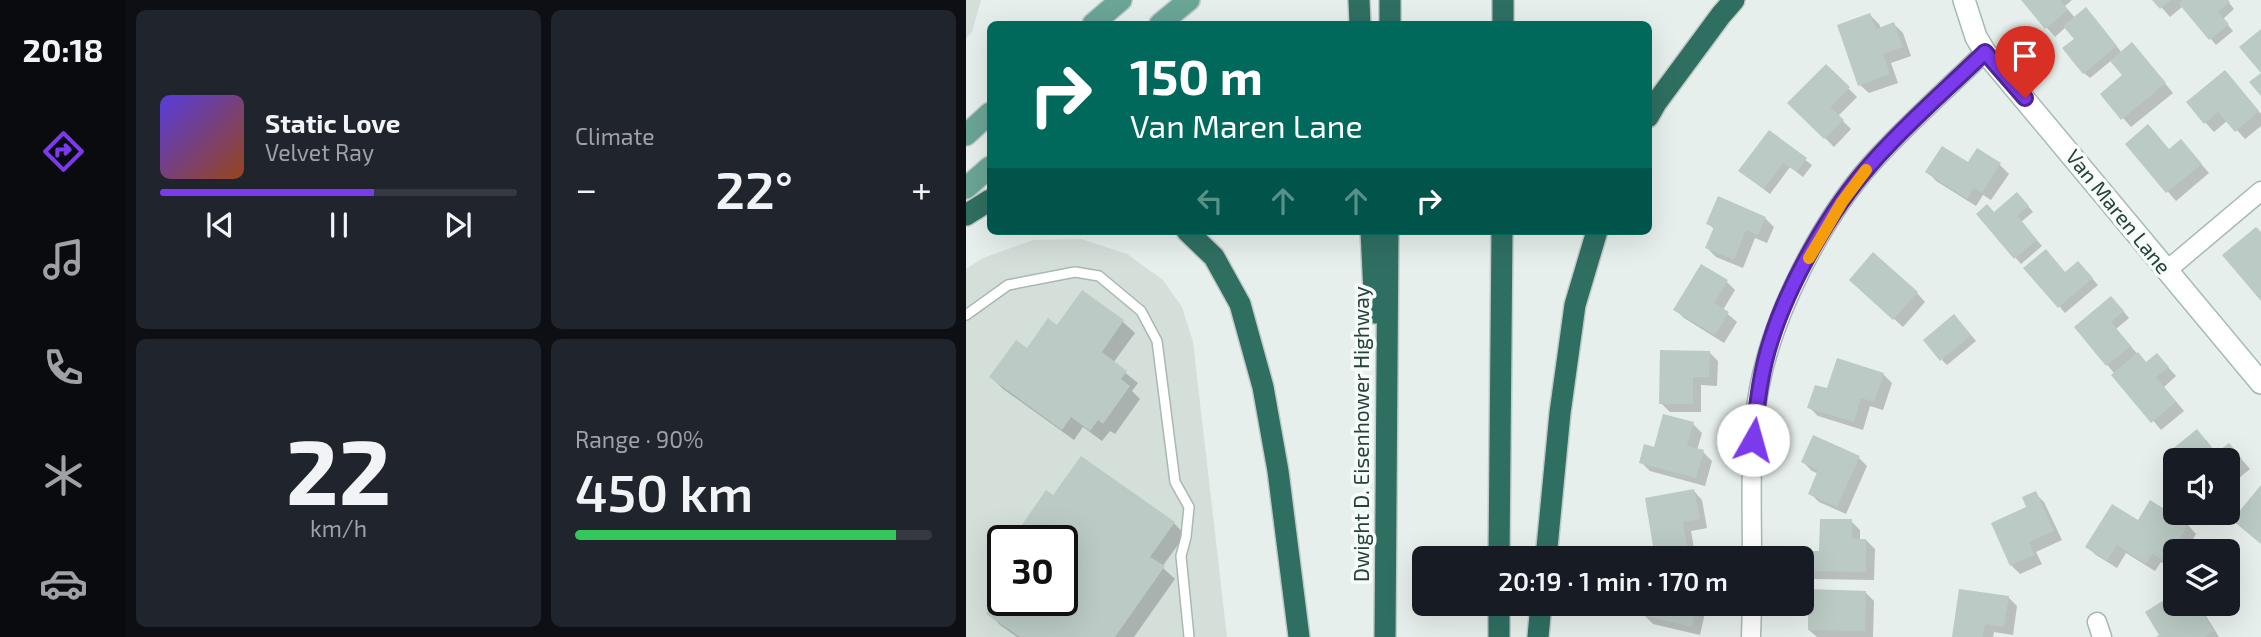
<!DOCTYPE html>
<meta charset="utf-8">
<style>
:root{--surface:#171b24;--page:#20242c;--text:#f1f3f6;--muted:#9ea1a6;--line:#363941;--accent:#7c3aed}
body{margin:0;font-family:"Exo 2",sans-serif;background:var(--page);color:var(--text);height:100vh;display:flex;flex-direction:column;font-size:26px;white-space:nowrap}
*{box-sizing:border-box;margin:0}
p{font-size:23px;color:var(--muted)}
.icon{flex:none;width:38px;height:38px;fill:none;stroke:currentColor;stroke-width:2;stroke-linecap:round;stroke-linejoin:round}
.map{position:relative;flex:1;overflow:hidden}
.panel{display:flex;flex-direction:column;gap:10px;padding:10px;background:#0d0f14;width:840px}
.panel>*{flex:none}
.top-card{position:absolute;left:21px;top:21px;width:665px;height:214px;border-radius:10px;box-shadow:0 7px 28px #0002;background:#00695c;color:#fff;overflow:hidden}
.buttons{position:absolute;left:1197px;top:448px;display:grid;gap:14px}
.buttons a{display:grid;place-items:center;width:77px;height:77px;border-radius:10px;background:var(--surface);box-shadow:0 7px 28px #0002;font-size:35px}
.speed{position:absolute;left:21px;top:525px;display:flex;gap:14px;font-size:35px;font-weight:700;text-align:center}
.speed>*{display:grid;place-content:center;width:91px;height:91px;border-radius:50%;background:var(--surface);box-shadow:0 7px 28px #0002;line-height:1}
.speed .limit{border:4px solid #111;border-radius:10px;background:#fff;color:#111}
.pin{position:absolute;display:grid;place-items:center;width:60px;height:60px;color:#fff;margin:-72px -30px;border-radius:50% 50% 50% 0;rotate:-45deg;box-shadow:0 0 7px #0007}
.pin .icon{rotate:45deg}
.me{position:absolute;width:77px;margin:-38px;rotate:7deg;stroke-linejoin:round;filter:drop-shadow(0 0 5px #0008)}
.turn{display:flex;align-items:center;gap:24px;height:147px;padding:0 28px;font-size:32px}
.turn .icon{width:91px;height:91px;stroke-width:2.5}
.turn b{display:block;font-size:49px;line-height:60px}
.lanes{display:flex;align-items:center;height:66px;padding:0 28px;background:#0003;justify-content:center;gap:35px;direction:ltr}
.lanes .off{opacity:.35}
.big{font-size:52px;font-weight:600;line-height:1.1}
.panel .card{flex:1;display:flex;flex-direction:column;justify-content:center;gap:10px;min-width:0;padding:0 24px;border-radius:10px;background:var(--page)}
.panel .dial{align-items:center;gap:0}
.dial b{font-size:91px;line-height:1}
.song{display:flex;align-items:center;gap:21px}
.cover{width:84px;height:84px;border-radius:10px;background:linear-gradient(135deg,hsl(250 70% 55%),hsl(20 70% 35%))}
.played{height:7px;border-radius:4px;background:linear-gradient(90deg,var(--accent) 60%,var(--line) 60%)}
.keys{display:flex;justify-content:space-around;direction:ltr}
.heat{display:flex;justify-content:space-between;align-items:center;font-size:38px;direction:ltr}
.charge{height:10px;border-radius:5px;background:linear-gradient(90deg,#34c759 90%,var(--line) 0)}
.panel .tiles{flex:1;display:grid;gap:10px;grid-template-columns:repeat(2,1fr)}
.trip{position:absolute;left:446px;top:546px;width:402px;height:70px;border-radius:10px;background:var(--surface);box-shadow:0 7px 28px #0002;font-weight:600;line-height:70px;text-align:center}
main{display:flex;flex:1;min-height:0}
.dock{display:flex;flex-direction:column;width:126px;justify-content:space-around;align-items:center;background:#090b0e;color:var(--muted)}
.dock .icon{width:49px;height:49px}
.dock .selected{color:var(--accent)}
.dock b{font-size:32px;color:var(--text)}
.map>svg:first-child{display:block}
</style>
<main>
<nav class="dock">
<b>20:18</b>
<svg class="icon selected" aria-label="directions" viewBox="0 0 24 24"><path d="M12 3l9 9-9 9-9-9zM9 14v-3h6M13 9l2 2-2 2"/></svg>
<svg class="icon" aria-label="music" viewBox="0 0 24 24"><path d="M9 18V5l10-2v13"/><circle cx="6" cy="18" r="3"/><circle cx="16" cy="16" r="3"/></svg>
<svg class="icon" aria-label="phone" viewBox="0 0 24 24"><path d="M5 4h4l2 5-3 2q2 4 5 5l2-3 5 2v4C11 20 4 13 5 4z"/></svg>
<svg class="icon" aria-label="climate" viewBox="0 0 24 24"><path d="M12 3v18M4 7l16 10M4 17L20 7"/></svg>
<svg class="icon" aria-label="car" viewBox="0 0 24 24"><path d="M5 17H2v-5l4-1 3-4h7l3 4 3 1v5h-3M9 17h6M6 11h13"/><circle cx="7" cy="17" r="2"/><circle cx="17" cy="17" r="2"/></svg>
</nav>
<section class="panel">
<div class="tiles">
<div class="card">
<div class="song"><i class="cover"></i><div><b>Static Love</b><p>Velvet Ray</p></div></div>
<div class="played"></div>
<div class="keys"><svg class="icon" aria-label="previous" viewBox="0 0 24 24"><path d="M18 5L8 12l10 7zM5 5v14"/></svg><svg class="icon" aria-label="pause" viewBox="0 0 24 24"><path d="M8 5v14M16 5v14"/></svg><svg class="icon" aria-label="next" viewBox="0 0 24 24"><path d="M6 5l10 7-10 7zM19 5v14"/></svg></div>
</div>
<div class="card"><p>Climate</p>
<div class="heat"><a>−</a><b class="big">22°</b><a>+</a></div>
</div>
<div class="card dial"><b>22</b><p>km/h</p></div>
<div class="card"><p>Range · 90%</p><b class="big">450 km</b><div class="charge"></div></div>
</div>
</section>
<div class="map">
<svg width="1295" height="637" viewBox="0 0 1295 637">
<rect width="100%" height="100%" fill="#e6efeb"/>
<g fill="#d4dfda" fill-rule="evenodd">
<polygon points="0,0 15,0 6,32 0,38"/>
<path d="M115,239L161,254L197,280L216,307L227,342L261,637H0V269L17,258L67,240ZM37,541H96V600H37Z"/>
</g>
<g fill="#0003">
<polygon points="1057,0 1106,0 1099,6 1109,18 1126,15 1156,53 1174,53 1207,93 1165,127 1136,94 1158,76 1146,60 1124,78 1118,73 1110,39 1100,27 1089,37"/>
<polygon points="1189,0 1261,0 1268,9 1257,19 1267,31 1250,45 1217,6 1204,17"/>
<polygon points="904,15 913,24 915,29 928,24 937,33 945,56 925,63 932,83 903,93 894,85"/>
<polygon points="860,66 891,97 872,116 885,129 868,147 824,103"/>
<polygon points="1267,81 1295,114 1295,126 1279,139 1262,120 1248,132 1222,103"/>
<polygon points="803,132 846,165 837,177 824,167 804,194 780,176"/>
<polygon points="1161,144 1203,150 1223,150 1243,173 1210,201"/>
<polygon points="1002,164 1034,165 1043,174 1025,200 1017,195 1010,206 970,181 962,172"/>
<polygon points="1057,200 1067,212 1055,222 1076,246 1055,264 1012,214 1028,213"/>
<polygon points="799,218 808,227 801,243 789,238 777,268 750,257 741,248 749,230 742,223"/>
<polygon points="1060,268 1100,274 1118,269 1132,285 1099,313"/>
<polygon points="761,282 769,290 757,310 771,322 758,343 718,318 709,309"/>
<polygon points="894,288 951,293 959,302 937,327"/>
<polygon points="116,293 157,322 169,333 147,363 172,383 166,391 174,399 149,434 144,431 136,441 117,427 108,440 37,389 25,377 91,327"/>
<polygon points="1151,304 1163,318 1150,329 1180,364 1199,364 1210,376 1198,387 1218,411 1195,430 1110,327"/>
<polygon points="994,322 1010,341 981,365 976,360"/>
<polygon points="743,352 752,361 751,386 735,385 735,412 704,412 695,403"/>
<polygon points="917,374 926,383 917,410 904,406 897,430 852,416 843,407 862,390"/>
<polygon points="727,424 736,433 731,450 737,452 746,461 739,486 684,471 675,462 689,449"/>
<polygon points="1240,440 1251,454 1271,454 1284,469 1262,487 1262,460 1209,460 1209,464 1202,455"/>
<polygon points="893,458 901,466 880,514 853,502 844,493 853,474 846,471 837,462"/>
<polygon points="728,491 736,500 741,528 725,531 729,554 697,558 690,551"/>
<polygon points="1069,493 1078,502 1096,540 1070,552 1076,564 1054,574 1045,565 1063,508"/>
<polygon points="885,521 894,530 894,540 900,540 909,549 908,580 848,579 839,571"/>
<polygon points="208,523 219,535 196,567 209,579 168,637 51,637 34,625 23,613 37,600 96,600 96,541 67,541 55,529"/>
<polygon points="1173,523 1222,525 1230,534 1220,551 1209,551 1208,570 1195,562 1189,571 1160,553 1151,568 1130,555 1121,547"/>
<polygon points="899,592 908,601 907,637 851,637 843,630"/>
<polygon points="1042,597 1051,606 1047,635 1028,632 1027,637 988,637"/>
<polygon points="1206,597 1209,604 1213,604 1216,609 1224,604 1230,604 1237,611 1253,637 1193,637"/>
<polygon points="681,604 741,604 734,635 687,624 678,615"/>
</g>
<g fill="#bbcac4">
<polygon points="1055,0 1094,0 1102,10 1079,29"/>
<polygon points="1186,0 1205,0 1194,9"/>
<polygon points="1217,0 1262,0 1264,2 1252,12 1263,24 1243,40 1213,4"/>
<polygon points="1120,7 1151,46 1117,74 1096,48 1108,39 1097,26"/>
<polygon points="904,13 910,29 928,22 937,47 917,54 924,74 892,86 871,25"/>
<polygon points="1295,29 1295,96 1283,82 1295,73 1273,47"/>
<polygon points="1166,42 1200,83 1155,120 1134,94 1156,75 1144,61"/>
<polygon points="860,64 884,87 864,107 878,120 858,139 821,103"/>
<polygon points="1259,70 1293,111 1269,132 1252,112 1238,124 1220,102"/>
<polygon points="1182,124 1203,149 1215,139 1236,164 1200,193 1159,144"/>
<polygon points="803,130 841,158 831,172 817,163 798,189 772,171"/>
<polygon points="976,146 1002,162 1011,148 1035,163 1016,193 1008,188 1001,199 959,172"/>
<polygon points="1051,192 1063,206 1051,215 1071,240 1048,259 1010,214 1021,204 1028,212"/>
<polygon points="752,196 800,217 792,235 780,230 768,260 739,248 748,227 740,224"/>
<polygon points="1290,227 1295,232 1295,301 1256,255"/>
<polygon points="1080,249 1099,272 1112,261 1127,278 1092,308 1057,268"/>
<polygon points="907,252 952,292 927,320 883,280"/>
<polygon points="735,264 762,280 748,303 763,312 749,335 707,310"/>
<polygon points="116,290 158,320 136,352 161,371 155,379 164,386 137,424 132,420 124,431 105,417 96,430 23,377 50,340 61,348 82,318 91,325"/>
<polygon points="1145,296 1158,311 1145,322 1165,346 1140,366 1108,327"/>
<polygon points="988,314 1005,335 974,361 957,340"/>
<polygon points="694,350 744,351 743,377 727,377 727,404 693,404"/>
<polygon points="1172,352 1180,362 1191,353 1203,367 1190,377 1210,402 1185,423 1145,375"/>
<polygon points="871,358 918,373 908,402 895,398 888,422 841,408 849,385 861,388"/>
<polygon points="697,414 728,422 721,446 738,450 730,478 673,463 678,444 688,447"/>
<polygon points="1231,429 1250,453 1263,443 1276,459 1262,471 1262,460 1209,460 1209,467 1199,455"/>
<polygon points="847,435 894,456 871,507 842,494 852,470 835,462"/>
<polygon points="115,456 209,522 184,557 199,566 149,637 54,637 20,614 37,590 37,600 96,600 96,541 70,541 53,529 80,490 87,495"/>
<polygon points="1295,485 1295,544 1266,520"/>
<polygon points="728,489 734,519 717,522 721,546 688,552 679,498"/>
<polygon points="1070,491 1088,531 1063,542 1068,555 1044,566 1025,523 1060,507 1056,497"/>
<polygon points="1184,500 1223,524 1199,562 1186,554 1180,564 1151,545 1141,561 1119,547 1146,504 1172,520"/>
<polygon points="854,519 886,519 886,539 900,539 900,572 837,571 837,551 853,551"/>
<polygon points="842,589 900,591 899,631 842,630"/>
<polygon points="993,589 1043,596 1038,627 1019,624 1017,637 986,637"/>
<polygon points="1206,595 1209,604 1214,608 1221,604 1231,604 1248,631 1239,637 1190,637 1193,635 1179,612"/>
<polygon points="679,604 731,604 726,627 676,615"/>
</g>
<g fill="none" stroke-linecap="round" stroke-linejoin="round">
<g stroke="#a8b8b2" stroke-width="12">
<polyline id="service" points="0,315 42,285 109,272 133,276 175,311 191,341 209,482 223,507 220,537 215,556 223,637"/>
</g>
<g stroke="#a8b8b2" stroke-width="21">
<g id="minor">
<polyline points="1200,271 1295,191"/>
<path d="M786,558C786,502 783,444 793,389C807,314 855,220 906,163C941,124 981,89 1019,52"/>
<polyline points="1131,622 1136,637"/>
<polyline points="785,637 786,604"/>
</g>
</g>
<g stroke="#a4bbb3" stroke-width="24">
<polyline id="secondary" points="998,0 1010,37 1019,52 1295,383"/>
</g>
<g stroke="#c2cac8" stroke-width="24">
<g id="primary">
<polyline points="127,24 155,0"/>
<polyline points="194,24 223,0"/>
<polyline points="0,135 24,113"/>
<polyline points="0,188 24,167"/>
</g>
</g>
<g stroke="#c2cac8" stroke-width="24">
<g id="motorway">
<polyline points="393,0 394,24"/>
<polyline points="424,24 424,0"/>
<polyline points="537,24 537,0"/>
<polyline points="682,117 690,103 755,15 768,0"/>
<polyline points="0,215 24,200"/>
<polyline points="221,231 248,257 274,304 297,387 312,471 333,637"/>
<polyline points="405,231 409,313"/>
<polyline points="533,558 536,231"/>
<polyline points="580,558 594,413 609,305 631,231"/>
<polyline points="419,637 422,231"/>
<polyline points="533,637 533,604"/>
<polyline points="572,637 575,604"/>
</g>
</g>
<use href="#service" stroke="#fff" stroke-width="9"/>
<use href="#minor" stroke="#fff" stroke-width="18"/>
<use href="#secondary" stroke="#fff" stroke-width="21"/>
<use href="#primary" stroke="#6aa596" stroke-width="21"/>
<use href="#motorway" stroke="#2f6f62" stroke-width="21"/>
</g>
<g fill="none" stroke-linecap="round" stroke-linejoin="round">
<g stroke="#51269a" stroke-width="18">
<path id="route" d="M787,440C791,407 794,373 805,340C823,283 864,210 905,164C940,124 981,89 1019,52L1059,98"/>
</g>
<use href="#route" stroke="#7c3aed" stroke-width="12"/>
<polyline stroke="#f59e0b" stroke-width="12" points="843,258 876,202 900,170"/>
</g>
<g text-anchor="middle" stroke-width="7" stroke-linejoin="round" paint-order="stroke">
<g font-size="21" fill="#24423a" stroke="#f7fbf9">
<text transform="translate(1152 212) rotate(51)" y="7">Van Maren Lane</text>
<text transform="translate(396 434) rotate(-90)" y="7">Dwight D. Eisenhower Highway</text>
</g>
</g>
</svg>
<div class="buttons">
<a><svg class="icon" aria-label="sound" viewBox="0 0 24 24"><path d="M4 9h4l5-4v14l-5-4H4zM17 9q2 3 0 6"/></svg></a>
<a><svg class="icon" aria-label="layers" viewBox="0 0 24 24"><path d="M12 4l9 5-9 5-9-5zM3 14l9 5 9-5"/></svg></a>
</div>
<div class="speed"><div class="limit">30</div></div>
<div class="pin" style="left:1059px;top:98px;background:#d93025"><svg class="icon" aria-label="arrive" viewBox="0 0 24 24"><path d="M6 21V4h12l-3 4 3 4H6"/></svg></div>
<svg class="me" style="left:787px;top:440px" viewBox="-20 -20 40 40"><circle r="19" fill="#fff"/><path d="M0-13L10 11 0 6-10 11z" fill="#7c3aed"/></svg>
<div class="trip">20:19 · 1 min · 170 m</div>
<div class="top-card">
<div class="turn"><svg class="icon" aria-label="right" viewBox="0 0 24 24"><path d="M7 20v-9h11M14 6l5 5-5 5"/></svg><div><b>150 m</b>Van Maren Lane</div></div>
<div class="lanes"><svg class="icon off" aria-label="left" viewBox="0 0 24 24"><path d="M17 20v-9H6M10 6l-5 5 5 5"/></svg><svg class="icon off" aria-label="ahead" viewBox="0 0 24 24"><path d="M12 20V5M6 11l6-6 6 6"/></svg><svg class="icon off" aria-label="ahead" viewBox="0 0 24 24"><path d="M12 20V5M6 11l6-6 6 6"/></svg><svg class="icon" aria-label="right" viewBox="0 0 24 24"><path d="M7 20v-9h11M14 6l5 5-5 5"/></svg></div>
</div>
</div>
</main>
